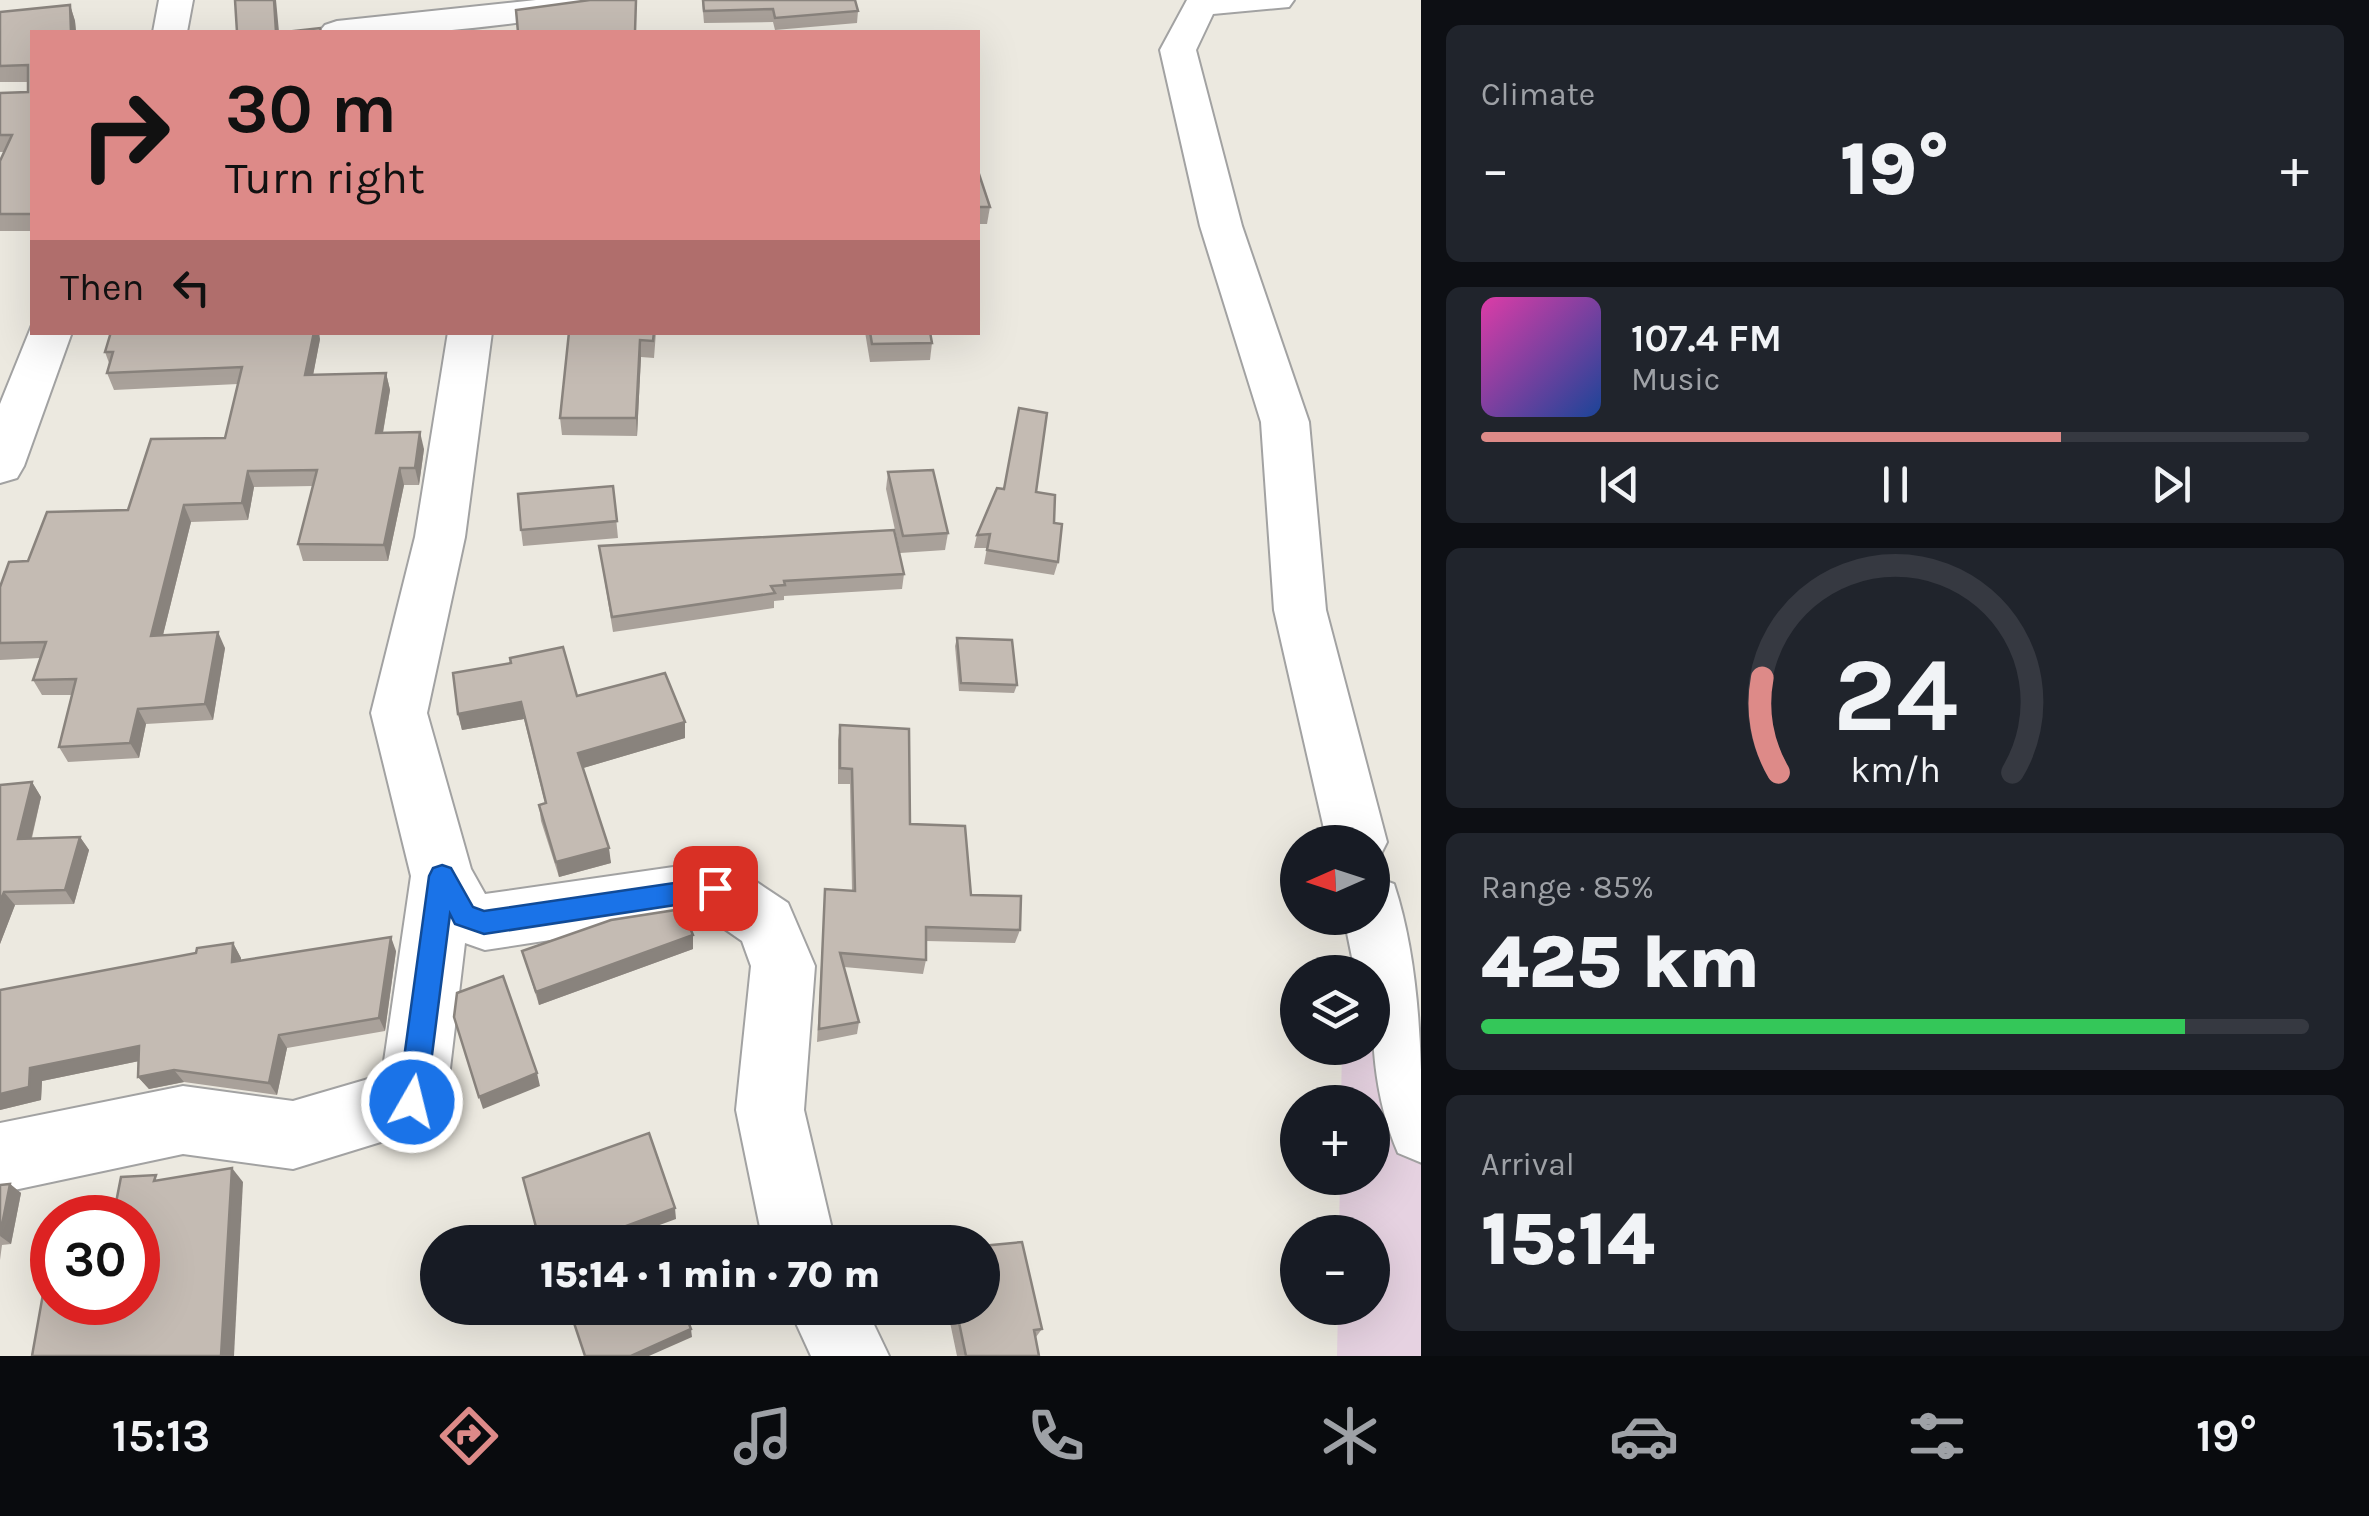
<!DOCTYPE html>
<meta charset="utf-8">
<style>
:root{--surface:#171b24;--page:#20242c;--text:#f1f3f6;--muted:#9ea1a6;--line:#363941;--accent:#dd8a88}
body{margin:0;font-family:Karla,sans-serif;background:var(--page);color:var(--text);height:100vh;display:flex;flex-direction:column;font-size:38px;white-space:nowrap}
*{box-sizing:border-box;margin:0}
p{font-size:32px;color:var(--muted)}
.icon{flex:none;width:55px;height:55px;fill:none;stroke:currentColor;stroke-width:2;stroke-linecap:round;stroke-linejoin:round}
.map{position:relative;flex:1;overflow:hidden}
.drawer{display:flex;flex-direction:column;gap:25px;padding:25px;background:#0d0f14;width:948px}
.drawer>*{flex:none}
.banner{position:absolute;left:30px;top:30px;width:950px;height:305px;border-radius:0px;box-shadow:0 10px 40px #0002;background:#dd8a88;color:#111;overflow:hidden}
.needle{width:65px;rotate:267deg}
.controls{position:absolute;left:1280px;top:825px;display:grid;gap:20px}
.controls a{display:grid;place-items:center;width:110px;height:110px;border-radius:50%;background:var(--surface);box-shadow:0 10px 40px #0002;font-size:50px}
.speed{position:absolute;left:30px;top:1195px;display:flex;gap:20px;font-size:50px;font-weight:700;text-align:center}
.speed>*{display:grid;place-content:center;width:130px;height:130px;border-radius:50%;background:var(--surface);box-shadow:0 10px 40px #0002;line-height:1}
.speed .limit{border:15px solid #d22;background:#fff;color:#111}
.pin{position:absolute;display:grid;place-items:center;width:85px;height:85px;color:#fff;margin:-42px;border-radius:20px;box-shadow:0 5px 15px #0006}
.me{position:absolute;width:110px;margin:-55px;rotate:8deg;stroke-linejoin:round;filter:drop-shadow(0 0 8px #0008)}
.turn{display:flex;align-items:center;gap:35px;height:210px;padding:0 30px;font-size:45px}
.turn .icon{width:130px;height:130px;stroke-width:2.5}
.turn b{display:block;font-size:70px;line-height:85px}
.then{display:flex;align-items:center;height:95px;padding:0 30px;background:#0003;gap:20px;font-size:38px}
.big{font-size:75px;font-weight:800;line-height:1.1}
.drawer .widget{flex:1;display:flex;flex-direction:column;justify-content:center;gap:15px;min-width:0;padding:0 35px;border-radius:15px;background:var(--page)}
.drawer .dial{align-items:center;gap:0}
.dial svg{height:260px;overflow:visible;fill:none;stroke:var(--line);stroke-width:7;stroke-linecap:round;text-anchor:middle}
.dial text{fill:var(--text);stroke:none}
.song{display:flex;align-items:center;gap:30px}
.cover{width:120px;height:120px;border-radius:15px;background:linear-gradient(135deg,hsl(320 70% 55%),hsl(220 70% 35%))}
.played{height:10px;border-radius:5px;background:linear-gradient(90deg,var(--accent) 70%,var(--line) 70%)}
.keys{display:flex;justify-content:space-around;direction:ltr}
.heat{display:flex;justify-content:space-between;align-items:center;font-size:55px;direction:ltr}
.charge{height:15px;border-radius:8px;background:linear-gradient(90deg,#34c759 85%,var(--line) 0)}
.trip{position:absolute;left:420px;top:1225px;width:580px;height:100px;border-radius:50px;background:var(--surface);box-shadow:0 10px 40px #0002;font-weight:800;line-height:100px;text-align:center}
.dock{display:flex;height:160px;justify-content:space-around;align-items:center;background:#090b0e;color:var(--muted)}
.dock .icon{width:70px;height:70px}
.dock .on{color:var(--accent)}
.dock b{font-size:45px;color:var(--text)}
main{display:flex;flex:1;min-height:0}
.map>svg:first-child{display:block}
</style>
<main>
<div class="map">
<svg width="1422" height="1356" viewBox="0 0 1422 1356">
<rect width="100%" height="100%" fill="#ece9e0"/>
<polygon fill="#e6d2e1" points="1421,1038 1421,1356 1337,1356 1338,1308 1372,1308 1372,1232 1339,1232 1340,1178 1372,1178 1372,1102 1341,1102 1342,1048 1372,1048 1373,1040"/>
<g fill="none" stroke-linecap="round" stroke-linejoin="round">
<g stroke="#a2a2a2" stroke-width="4">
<g id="minor">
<polygon points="159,0 193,0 187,32 153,32"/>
<path d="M536,0H622L617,7L605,10C510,25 415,38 319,32L325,25L337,21Z"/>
<polygon points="1187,0 1294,0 1289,7 1213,14 1196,50 1242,226 1309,422 1326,610 1387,842 1378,860 1372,862 1372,842 1327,842 1274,610 1261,422 1200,226 1160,50"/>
<polygon points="32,325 32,332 72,332 24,466 17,478 0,483 0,404"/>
<polygon points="448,332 492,332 465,537 427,713 471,869 485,894 715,861 737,869 788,903 815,966 804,1110 835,1242 763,1242 736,1110 751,966 742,941 706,916 485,950 465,943 446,1102 436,1125 293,1169 183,1154 0,1193 0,1123 183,1086 293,1101 382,1075 411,876 371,713 415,537"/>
<path d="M1372,876L1394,884C1422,969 1422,1071 1422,1163L1398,1153C1372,1092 1372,1037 1372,972H1355L1344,918H1372Z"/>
<polygon points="789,1308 866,1308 889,1356 811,1356"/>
</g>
</g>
<use href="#minor" fill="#fff" fill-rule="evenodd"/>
</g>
<g fill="#a9a19a">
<polygon points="702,0 855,0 858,11 857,23 775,30 773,22 704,23"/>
<polygon points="70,5 75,21 76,32 32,32 32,231 0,231 0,161 4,152 0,152 0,93 28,92 28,82 0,82 0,12"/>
<polygon points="978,174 990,207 987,224 978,224"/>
<polygon points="569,332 656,332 654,358 641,357 637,436 562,435 560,418"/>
<polygon points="865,332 930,332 932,343 930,360 870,362"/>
<polygon points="320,339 313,375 386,373 390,390 383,433 424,449 419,485 404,485 388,561 303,561 298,544 313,486 254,487 248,520 191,522 163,635 225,648 213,720 146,724 139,758 68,762 59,747 72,695 42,695 33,680 40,658 0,660 0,587 28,561 128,510 225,438 238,384 114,390 107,373 109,363 105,352"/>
<polygon points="888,472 948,533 945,550 900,553 886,489"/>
<polygon points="613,486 618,538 523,546 521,530"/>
<polygon points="1036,492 1054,523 1058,562 1054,575 984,564 987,548 974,548 977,535"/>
<polygon points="599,546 904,574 902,589 784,596 784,600 774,601 774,608 613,632"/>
<polygon points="957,638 1017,685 1014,693 959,691 955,646"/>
<polygon points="511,663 577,696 685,738 583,768 611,863 559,877 541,821 539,805 545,803 524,719 462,730 458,714"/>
<polygon points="840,725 910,824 971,895 1020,930 1015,943 926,941 926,960 923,974 844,967 859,1022 857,1034 817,1042 825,889 852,891 850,784 838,784 838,740"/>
<polygon points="32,782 41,797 32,838 80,837 89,850 74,904 15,905 0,944 0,785"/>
<polygon points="693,935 693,949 539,1005 522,951"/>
<polygon points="233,943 241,958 241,960 396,951 385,1031 287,1048 277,1095 184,1082 149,1089 138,1077 139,1061 42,1081 41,1100 0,1110 0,990 196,953"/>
<polygon points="10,1184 21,1193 11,1244 2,1245 0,1260 0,1185"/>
<polygon points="947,1308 982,1308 1042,1329 1036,1337 1039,1356 957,1356"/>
</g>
<g fill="#89837d">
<polygon points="274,0 276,0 279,32 276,32"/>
<polygon points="70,5 75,21 76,32 71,32"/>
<polygon points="312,332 319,332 320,339 310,391 305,375"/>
<polygon points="640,340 641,357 637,436 636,418"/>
<polygon points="386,373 390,390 380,449 376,433"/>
<polygon points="420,432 424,449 419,485 415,468"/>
<polygon points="400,468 404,485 388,561 384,545"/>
<polygon points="248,471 254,487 248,520 242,503"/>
<polygon points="184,505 191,522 159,651 151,636"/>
<polygon points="218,632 225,648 213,720 205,704"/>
<polygon points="521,702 524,719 462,730 458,714"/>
<polygon points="138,709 146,724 139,758 130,743"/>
<polygon points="685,722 685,738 580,769 578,753"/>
<polygon points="32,782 41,797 28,852 18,839"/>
<polygon points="80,837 89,850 74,904 65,890"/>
<polygon points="609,848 611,863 559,877 556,862"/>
<polygon points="4,892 15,905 0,944 0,902"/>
<polygon points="693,935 693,949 539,1005 536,992"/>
<polygon points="391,937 396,951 385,1031 379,1018"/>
<polygon points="233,943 241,958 240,976 232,962"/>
<polygon points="279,1035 287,1048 277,1095 269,1083"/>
<polygon points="139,1046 149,1059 42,1081 41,1100 0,1110 0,1094 30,1068"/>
<polygon points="174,1070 184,1082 149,1089 138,1077"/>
<polygon points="537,1073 540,1086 483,1109 479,1097"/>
<polygon points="232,1168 243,1182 234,1356 221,1356"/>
<polygon points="10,1184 21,1193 11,1244 0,1236"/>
<polygon points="675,1208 676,1219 613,1242 583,1242"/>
<polygon points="698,1308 730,1308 685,1319 684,1311"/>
<polygon points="691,1329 692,1337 649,1356 631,1356"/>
</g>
<g fill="#c4bbb3" stroke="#89837d" stroke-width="2.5">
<polygon points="235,0 274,0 276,32 237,32"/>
<polygon points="590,0 636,0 635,32 518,32 516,10"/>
<polygon points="703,0 855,0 858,11 775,18 773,9 704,11"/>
<polygon points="70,5 71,32 32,32 32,214 0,214 0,161 12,135 0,135 0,93 28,92 28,65 0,66 0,12"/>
<polygon points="320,28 321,32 285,32"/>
<polygon points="978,174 979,174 990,207 978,207"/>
<polygon points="111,332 314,332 305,375 386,373 376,433 420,432 415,468 400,468 384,545 298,544 317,470 248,471 242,503 184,505 151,636 218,632 205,704 138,709 130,743 59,747 76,679 33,680 46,642 0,643 0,587 9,562 28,561 47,512 128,510 151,439 225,438 242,367 107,373 113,352 105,352"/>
<polygon points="569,332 654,332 653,341 640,340 636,418 560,418"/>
<polygon points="870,332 930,332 932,343 872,344"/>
<polygon points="1019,408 1047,413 1036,492 1055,495 1054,523 1062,524 1058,562 987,550 990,534 977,535 997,488 1004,489"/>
<polygon points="933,470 948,533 903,536 888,472"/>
<polygon points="613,486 617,521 521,530 518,494"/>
<polygon points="894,530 904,574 784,581 785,585 771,586 775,593 612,617 599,546"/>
<polygon points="957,638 1012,640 1017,685 961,683"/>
<polygon points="563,647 577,696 665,673 685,722 578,753 609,848 556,862 539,805 546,803 521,702 458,714 453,673 511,663 510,658"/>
<polygon points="840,725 909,729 910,824 965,826 971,895 1021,896 1020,930 926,927 926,960 840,953 859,1022 819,1029 825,889 855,891 852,769 840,768"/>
<polygon points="32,782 18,839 80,837 65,890 4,892 0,902 0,785"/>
<polygon points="682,909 693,935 536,992 522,951 611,920"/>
<polygon points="391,937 379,1018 279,1035 269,1083 174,1070 138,1077 139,1046 30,1068 29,1087 0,1094 0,990 196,953 197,948 233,943 232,962"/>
<polygon points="503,976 537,1073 479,1097 454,1017 457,993"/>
<polygon points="649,1133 675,1208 583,1242 540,1242 523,1178"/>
<polygon points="232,1168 221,1356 32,1356 48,1266 52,1266 52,1302 138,1302 138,1218 113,1218 121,1177 156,1175 154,1181"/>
<polygon points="10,1184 0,1235 0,1185"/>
<polygon points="1022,1242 1042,1329 1034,1330 1039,1356 966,1356 956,1308 982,1308 982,1246"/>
<polygon points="569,1308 698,1308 684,1311 691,1329 631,1356 585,1356"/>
</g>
<polygon fill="#1a73e8" stroke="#114b97" stroke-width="2.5" points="442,865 451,868 473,907 484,911 715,877 724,880 728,888 724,896 715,899 484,934 455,924 450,914 426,1102 422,1111 412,1115 402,1111 398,1102 429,876 433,868"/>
</svg>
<div class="controls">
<a><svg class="needle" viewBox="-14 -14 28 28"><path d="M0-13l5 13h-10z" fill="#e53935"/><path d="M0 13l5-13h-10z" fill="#9ea1a6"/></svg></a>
<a><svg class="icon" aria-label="layers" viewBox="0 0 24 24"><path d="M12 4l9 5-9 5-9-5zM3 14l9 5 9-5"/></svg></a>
<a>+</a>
<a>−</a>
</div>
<div class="speed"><div class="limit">30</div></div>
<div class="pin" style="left:715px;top:888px;background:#d93025"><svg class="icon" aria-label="arrive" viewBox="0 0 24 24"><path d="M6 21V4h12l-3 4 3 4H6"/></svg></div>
<svg class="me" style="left:412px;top:1102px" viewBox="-20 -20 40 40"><circle r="17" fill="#1a73e8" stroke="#fff" stroke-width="3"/><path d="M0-11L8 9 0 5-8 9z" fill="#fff"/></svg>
<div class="trip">15:14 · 1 min · 70 m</div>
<div class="banner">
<div class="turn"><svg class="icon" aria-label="right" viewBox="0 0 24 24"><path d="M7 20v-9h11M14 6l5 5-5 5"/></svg><div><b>30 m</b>Turn right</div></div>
<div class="then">Then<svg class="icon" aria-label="left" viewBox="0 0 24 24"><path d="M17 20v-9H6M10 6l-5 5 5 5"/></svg></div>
</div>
</div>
<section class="drawer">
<div class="widget"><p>Climate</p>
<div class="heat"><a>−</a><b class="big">19°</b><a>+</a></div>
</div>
<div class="widget">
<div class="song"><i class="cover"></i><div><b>107.4 FM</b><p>Music</p></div></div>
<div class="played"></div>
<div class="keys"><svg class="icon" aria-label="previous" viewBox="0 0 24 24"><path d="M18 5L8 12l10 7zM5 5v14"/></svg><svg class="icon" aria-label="pause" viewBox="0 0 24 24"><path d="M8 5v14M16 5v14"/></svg><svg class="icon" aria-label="next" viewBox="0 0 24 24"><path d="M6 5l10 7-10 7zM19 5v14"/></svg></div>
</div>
<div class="widget dial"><svg viewBox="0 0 100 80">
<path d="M14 69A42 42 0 1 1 86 69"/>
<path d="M14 69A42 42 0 0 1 9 40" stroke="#dd8a88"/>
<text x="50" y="56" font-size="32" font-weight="700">24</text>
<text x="50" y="72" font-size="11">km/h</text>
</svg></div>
<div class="widget"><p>Range · 85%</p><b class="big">425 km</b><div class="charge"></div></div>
<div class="widget"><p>Arrival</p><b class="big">15:14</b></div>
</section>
</main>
<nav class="dock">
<b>15:13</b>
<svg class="icon on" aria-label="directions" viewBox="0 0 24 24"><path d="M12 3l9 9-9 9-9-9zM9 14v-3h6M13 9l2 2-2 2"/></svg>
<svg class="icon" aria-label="music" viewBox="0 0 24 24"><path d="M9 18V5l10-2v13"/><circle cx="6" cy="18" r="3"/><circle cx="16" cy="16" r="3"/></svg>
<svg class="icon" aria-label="phone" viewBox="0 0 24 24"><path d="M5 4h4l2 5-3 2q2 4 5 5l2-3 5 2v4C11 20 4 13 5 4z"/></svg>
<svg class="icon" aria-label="climate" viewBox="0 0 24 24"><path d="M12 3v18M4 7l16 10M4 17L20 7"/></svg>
<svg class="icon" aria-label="car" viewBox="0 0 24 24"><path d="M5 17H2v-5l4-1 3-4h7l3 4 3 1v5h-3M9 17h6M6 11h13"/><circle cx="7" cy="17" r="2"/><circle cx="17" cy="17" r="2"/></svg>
<svg class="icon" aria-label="filters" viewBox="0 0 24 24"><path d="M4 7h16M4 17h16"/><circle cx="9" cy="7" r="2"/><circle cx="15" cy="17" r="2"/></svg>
<b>19°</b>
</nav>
